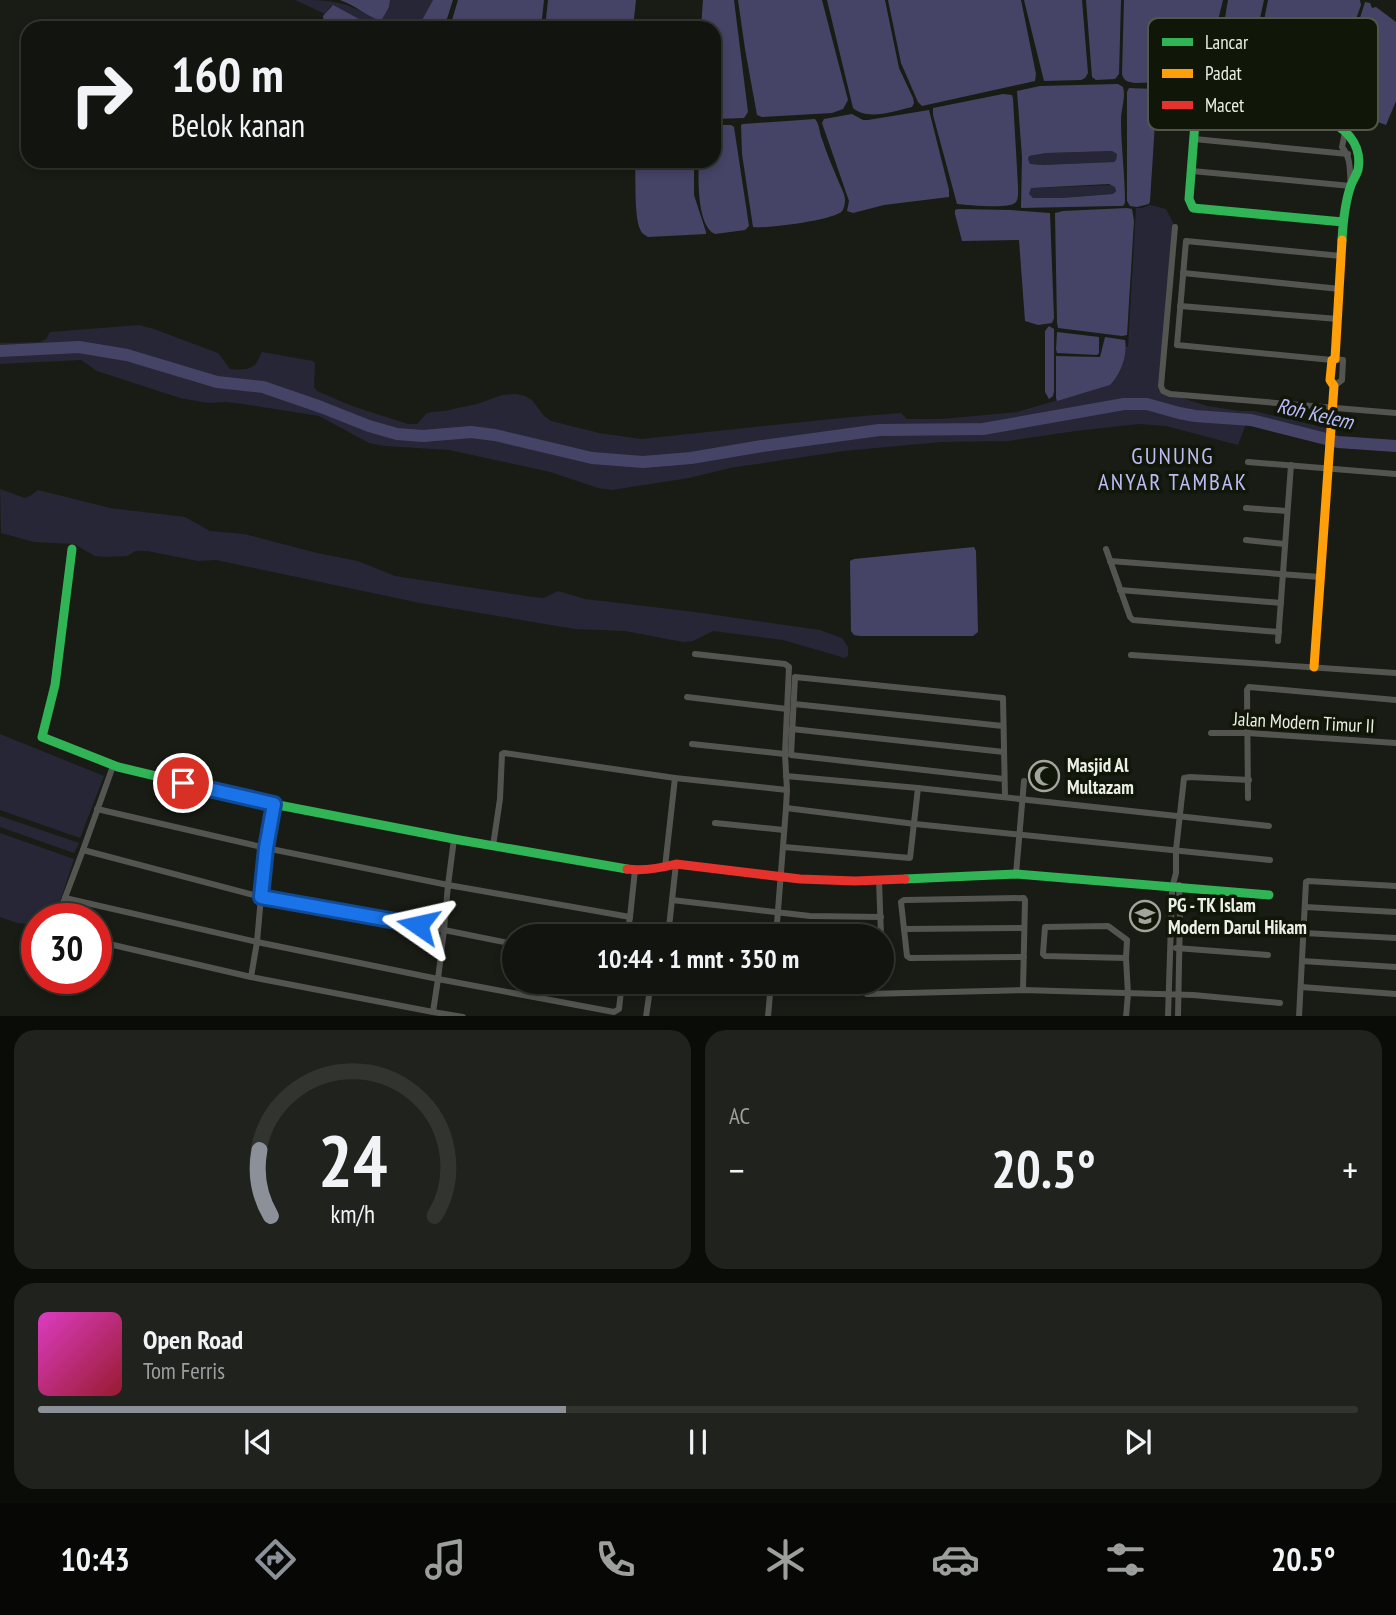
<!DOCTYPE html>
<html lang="id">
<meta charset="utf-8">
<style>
:root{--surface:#12150f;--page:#1f221d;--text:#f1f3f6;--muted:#9c9f9e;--line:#31342f;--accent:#8c9099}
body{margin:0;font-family:"PT Sans Narrow",sans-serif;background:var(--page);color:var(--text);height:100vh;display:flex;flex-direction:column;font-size:26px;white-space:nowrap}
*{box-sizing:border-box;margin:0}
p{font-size:23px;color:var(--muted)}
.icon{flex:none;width:38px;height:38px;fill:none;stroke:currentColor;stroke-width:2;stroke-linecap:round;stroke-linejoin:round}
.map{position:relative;height:1016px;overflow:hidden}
.details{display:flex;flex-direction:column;gap:14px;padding:14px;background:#0a0c08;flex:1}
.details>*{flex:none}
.top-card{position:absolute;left:21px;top:21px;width:700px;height:147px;border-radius:21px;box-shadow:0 4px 10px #0003,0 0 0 2px var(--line);background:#12150f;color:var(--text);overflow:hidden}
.speed{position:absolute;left:21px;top:903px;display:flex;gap:14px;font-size:35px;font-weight:700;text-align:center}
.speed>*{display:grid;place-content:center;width:91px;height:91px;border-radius:50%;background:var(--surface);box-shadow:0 4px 10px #0003,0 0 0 2px var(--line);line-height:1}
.speed .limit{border:10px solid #d22;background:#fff;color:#111}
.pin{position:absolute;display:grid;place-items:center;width:60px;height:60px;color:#fff;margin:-30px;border:4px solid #fff;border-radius:50%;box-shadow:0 2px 7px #0007}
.me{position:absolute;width:77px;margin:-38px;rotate:281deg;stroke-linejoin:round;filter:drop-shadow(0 0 5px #0008)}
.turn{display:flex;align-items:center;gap:24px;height:147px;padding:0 35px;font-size:32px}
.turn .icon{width:91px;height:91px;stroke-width:2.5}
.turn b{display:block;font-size:49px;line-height:60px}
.big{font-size:52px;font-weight:600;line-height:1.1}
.details .card{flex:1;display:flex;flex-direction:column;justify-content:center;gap:10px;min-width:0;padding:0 24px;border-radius:21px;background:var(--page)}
.details .dial{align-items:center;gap:0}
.dial svg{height:182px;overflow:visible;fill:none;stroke:var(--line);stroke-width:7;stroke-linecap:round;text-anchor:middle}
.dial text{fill:var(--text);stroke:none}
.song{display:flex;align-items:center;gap:21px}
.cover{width:84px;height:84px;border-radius:10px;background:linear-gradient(135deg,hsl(310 70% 55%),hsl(350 70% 35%))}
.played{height:7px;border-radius:4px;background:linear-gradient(90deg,var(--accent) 40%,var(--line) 40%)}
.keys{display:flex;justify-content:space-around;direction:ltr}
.heat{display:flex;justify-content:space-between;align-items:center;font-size:38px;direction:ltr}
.details .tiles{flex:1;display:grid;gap:14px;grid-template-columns:1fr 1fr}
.card:last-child{grid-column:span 2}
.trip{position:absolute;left:502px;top:924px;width:392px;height:70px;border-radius:35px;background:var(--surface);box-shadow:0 4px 10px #0003,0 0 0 2px var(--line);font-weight:600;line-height:70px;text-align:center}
.dock{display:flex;height:112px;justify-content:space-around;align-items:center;background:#070806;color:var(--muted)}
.dock .icon{width:49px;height:49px}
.dock .active{color:var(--accent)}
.dock b{font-size:32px;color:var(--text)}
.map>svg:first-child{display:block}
</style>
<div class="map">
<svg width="1396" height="1017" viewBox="0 0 1396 1017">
<rect width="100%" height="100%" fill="#181c14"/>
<g fill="#262637">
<path d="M295,0C326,0 342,0 368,15L389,8L390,0H433L418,28H387L361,20L331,6L325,14Z"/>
<polygon points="1112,151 1117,154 1116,160 1114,162 1043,165 1030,164 1028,159 1029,156 1046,153"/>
<polygon points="1113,185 1115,186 1116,190 1113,194 1062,198 1033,198 1029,195 1030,188"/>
<path d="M1150,205L1166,209L1175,227L1161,386L1170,394L1207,406L1241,411H1254L1330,429L1329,446L1280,431L1246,424L1238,445L1166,426L1139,424L1076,431L1008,441L941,442L844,451L730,468L689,478L612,490L598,488L550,472L449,450L385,446L369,443L319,416L243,404L226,402L208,403L180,398L97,371L81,360L0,364V343L40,342L46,339L50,332L139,325L154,329L218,353L230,369C238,370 252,371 257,362C259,359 260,355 262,352L313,361L315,363L314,387L317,391L352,406L408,424H417L426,414L431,412L444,411L477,404L502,395L516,394L525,396L532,400L544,416L551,421L599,433L641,439L851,417L901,413L907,419H942L1017,412L1110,385C1120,377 1125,359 1126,347H1128L1136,208H1142Z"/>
<polygon points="0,489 25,498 30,496 38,490 110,508 185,517 210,531 244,534 317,553 358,561 395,576 533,597 544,598 558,591 585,599 695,612 820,630 842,638 848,647 848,655 845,658 783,640 713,631 693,641 683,642 625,631 575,629 420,603 216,560 198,561 147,551 135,551 128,556 105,557 95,556 74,544 34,542 1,533"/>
<polygon points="0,734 104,776 80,838 0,810"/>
<polygon points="0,816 79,843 74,853 0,827"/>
<polygon points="0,833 74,859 54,919 37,919 37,925 17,923 0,917"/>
</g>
<g fill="#464466" fill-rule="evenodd">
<path d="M340,0H390L389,7L381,21C366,16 355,5 340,0Z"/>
<polygon points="433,0 453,0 444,28 427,28 422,25 421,22"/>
<polygon points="458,0 544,0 541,28 455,28 453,27 452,20"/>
<polygon points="548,0 636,0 633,28 545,28"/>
<polygon points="703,0 734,0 748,112 744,118 714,119 714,28 701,28"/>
<polygon points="738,0 822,0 848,100 843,109 832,113 762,117 757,115 745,49"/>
<path d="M827,0H885L899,68L913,98L914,103L912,107C894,111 868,121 853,108Z"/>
<polygon points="888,0 1021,0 1036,74 1035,81 922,106 918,102 901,63"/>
<polygon points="1024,0 1082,0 1088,73 1085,78 1081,80 1044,81"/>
<polygon points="1086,0 1121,0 1119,74 1115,79 1096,80 1092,77"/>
<path d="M1124,0H1223L1204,78L1193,81L1136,83C1129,82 1124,82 1122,74Z"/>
<polygon points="1228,0 1264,0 1245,87 1223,87 1218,86 1215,77"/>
<polygon points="1268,0 1360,0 1361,5 1326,104 1324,105 1253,86 1253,78"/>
<polygon points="1365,2 1370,3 1372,8 1376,7 1396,22 1396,101 1386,125 1343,109 1342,108 1334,108 1332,106"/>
<polygon points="333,5 361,20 387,28 345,28 340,26 328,26 324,23 323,16"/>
<path d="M1118,84L1123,87C1126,97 1121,109 1121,120C1121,148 1125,175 1125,203L1123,206H1116L1021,208L1022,157L1017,91L1040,86ZM1112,151L1117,154L1116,160L1114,162L1043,165L1030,164L1028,159L1029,156L1046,153ZM1109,184L1115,187L1116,191L1113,194L1062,198H1033L1029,194L1031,188Z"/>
<polygon points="1129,88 1154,89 1157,91 1150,201 1149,204 1137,207 1130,206 1127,201 1127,92"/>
<path d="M1003,94L1012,95L1013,99L1018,186C1018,191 1019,200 1015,203C1009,209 966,205 957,204L933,115V108Z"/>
<polygon points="929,110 949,190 949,197 884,205 853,213 847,211 849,201 822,123 824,119 852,114 863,120 868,120"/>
<path d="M815,119C820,125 819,132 822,139C827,155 834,170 840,185C842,189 845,195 845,200C845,203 844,209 842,211C836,220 764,229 753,227L742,154L741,125L743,124Z"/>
<path d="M714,125H731L734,127L749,226L745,230L715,234C697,227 698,178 699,161H714Z"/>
<path d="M635,161H694V195L706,232V234L648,237C644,234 642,234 640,229C634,216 636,177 635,161Z"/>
<polygon points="1127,208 1132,209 1134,221 1127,335 1122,336 1058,328 1057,323 1055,213 1063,211"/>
<polygon points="958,209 1010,210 1050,213 1054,318 1052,323 1038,325 1025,321 1019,240 962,241 955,214 955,210"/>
<polygon points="1049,326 1054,329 1054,391 1053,396 1049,399 1045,392 1045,331"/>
<polygon points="1057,332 1099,337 1099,353 1097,355 1057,353 1056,349"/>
<path d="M1105,337L1125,340C1128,353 1121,375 1110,385L1057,401L1056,398V356L1100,357Z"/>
<polygon points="974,547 976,551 978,632 973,636 860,636 854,635 851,631 850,561 854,559"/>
</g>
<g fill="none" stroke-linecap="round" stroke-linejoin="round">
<polyline stroke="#464466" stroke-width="12" points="0,351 79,347 127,355 217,382 263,387 321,407 369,426 397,434 423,436 471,432 495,435 592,458 643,462 691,458 762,446 879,430 983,429 1124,404 1147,404 1179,413 1195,416 1251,420 1338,442 1396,446"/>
<g stroke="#545551" stroke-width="6">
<polyline points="1194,139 1348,154"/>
<path d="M1192,171L1351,186C1349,171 1352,159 1342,147L1345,132"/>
<polyline points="1175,227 1161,386 1163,391 1170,394 1396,413"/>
<polyline points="1183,273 1340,289"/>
<polyline points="1180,306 1338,319"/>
<polyline points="1332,360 1177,345 1186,241 1341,256"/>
<polyline points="1334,386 1342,380 1343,360 1335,359"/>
<polyline points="1248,462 1396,474"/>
<polyline points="1246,508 1287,511"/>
<polyline points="1246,540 1285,544"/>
<polyline points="1106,549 1130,617 1133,620 1279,632"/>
<polyline points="1110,561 1320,577"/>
<polyline points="1120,590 1281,603"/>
<polyline points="1278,641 1291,465"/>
<polyline points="695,654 785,664 789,667 785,754 787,790 786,808 776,936"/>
<polyline points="1131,655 1396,673"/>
<polyline points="687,697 787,709"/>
<polyline points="794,704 1003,726"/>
<polyline points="792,729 1004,752"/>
<polyline points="1211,733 1248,733 1396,743"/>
<polyline points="692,744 785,754"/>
<polyline points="786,776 918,788 1269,826"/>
<polyline points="1004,779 791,755 795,677 1003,698 1005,797"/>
<polyline points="1248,798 1247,690 1249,687 1396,700"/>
<polyline points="786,808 915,824 1270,860"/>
<polyline points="97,809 266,848 273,804"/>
<polyline points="715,823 784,830"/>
<polyline points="493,846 500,799 502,754 504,753 675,778 787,790"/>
<polyline points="784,847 910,858 918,788"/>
<polyline points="83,850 261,897 266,848 448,885 454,839"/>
<polyline points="665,867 675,778"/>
<polyline points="1016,874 1024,781"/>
<polyline points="879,880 881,936"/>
<polyline points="1172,888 1176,873 1176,850 1184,778 1190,777 1249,780"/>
<polyline points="65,898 257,942 261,897 444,930 448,885 630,917 635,870"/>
<polyline points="672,900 810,916 881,917"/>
<polyline points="1305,907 1396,912"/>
<polyline points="57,919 83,850 113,766"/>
<polyline points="904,929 1024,928"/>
<polyline points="1304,933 1396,938"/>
<polyline points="627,936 630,917"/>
<polyline points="668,936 676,864"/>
<polyline points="96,941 251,977 257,942 438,979 444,930 514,944"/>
<polyline points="1176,948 1268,955"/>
<polyline points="1126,958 1045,956 1043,954 1045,927 1108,926 1127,940 1126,958 1128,994 1126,1017"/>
<polyline points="1302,961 1396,967"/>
<polyline points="251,977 433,1012"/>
<polyline points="1301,987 1396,994"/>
<polyline points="1023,990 1025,900 1024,898 904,900 901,902 907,956 910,958 1024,957"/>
<polyline points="867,994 1023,990 1193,995 1280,1003"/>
<polyline points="463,1017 433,1012 438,979 614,1012 619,1009 622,982"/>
<polyline points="646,1017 651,982"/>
<polyline points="768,1017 771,982"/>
<polyline points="1168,1017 1172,891"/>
<polyline points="1178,1017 1180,912 1179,885"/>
<polyline points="1299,1017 1306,882 1308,881 1396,886"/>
</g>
<g stroke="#30b455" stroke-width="9">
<path d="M1342,240C1343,222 1345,202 1351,185C1353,180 1356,176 1358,170C1363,143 1344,126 1321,117L1204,105L1196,110L1189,199L1193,208L1343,222"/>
<polyline points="72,549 55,685 42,737 118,767 273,804 454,839 627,869"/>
<polyline points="905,879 1016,874 1269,895"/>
</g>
<polyline stroke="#ff9f0a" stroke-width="9" points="1314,667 1334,386 1330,380 1332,360 1335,359 1342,240"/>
<path stroke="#e5322d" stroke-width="9" d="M627,869C643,871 661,868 676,864L800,879L855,881L905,879"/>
</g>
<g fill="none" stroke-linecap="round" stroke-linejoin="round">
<g stroke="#114b97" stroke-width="18">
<polyline id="route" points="183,783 274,804 266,848 261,897 418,925"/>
</g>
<use href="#route" stroke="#1a73e8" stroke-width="12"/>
</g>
<defs>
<g id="mosque-ring" transform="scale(1.575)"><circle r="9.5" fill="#101608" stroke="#a1a59c" stroke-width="1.5"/><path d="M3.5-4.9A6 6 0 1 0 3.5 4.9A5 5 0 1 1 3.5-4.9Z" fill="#a1a59c"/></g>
<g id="school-ring" transform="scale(1.575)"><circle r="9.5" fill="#101608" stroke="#a1a59c" stroke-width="1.5"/><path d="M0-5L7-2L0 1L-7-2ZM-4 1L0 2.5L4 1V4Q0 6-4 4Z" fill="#a1a59c"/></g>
</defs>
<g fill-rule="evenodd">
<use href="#mosque-ring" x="1044" y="776"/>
<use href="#school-ring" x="1145" y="916"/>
</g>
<g text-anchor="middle" stroke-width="7" stroke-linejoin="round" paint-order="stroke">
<g font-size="19" fill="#ebefe5" stroke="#101608">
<text transform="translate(1304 722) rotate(3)" y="7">Jalan Modern Timur II</text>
</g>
<g font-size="19" font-weight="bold" fill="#ebefe5" stroke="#101608" text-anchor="start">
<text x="1067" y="772">Masjid Al<tspan x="1067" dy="22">Multazam</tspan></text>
<text x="1168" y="912">PG - TK Islam<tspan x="1168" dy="22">Modern Darul Hikam</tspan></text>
</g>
<g font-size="21" font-style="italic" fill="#bcb9fb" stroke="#101608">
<text transform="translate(1315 414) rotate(13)" y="7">Roh Kelem</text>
</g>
<g font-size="23" letter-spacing="2" fill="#bdbbf4" stroke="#101608">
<text x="1173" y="464">GUNUNG<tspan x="1173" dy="26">ANYAR TAMBAK</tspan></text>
</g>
</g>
<rect x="1148" y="18" width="230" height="112" rx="10" fill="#101608" stroke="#52574a" stroke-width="2"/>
<rect x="1162" y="38" width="31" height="8" fill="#30b455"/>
<rect x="1162" y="69" width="31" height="9" fill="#ff9f0a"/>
<rect x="1162" y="101" width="31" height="8" fill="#e5322d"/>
<g font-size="19" fill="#ebefe5">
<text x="1205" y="49">Lancar</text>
<text x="1205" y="80">Padat</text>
<text x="1205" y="112">Macet</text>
</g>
</svg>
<div class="speed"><div class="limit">30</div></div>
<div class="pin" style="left:183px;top:783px;background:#d93025"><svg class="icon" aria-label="arrive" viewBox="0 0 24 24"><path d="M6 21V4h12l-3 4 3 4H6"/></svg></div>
<svg class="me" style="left:418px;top:925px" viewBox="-20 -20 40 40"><path d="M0-17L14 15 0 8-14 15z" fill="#1a73e8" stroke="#fff" stroke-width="4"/></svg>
<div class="trip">10:44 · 1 mnt · 350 m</div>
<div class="top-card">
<div class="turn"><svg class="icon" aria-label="right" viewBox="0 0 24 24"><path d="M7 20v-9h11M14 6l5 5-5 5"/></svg><div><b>160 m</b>Belok kanan</div></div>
</div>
</div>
<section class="details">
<div class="tiles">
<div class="card dial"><svg viewBox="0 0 100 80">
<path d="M14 69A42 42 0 1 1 86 69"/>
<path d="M14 69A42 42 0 0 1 9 40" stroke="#8c9099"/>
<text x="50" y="56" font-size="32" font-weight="700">24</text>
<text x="50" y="72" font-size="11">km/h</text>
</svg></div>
<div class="card"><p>AC</p>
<div class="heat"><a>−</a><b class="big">20.5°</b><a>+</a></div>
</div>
<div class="card">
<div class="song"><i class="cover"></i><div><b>Open Road</b><p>Tom Ferris</p></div></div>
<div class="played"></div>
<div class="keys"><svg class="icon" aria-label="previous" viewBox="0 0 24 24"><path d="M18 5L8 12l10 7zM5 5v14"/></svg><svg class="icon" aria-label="pause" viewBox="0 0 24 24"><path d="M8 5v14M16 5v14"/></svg><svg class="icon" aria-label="next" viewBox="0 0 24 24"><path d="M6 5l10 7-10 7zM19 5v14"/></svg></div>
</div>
</div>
</section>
<nav class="dock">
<b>10:43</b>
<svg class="icon active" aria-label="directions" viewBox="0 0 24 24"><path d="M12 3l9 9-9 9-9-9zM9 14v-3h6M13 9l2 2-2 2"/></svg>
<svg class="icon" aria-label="music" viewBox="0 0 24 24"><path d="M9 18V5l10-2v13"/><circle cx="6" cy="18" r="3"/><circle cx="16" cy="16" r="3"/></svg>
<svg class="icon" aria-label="phone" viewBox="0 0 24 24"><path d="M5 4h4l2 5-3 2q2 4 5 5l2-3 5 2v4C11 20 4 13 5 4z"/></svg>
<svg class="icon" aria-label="climate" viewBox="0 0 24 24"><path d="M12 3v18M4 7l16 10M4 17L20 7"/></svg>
<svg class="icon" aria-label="car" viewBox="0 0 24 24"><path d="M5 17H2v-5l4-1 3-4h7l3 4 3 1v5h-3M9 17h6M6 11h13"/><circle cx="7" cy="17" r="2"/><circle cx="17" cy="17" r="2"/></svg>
<svg class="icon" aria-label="filters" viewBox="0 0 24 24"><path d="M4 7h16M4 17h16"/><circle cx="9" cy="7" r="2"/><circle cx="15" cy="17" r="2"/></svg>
<b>20.5°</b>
</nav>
